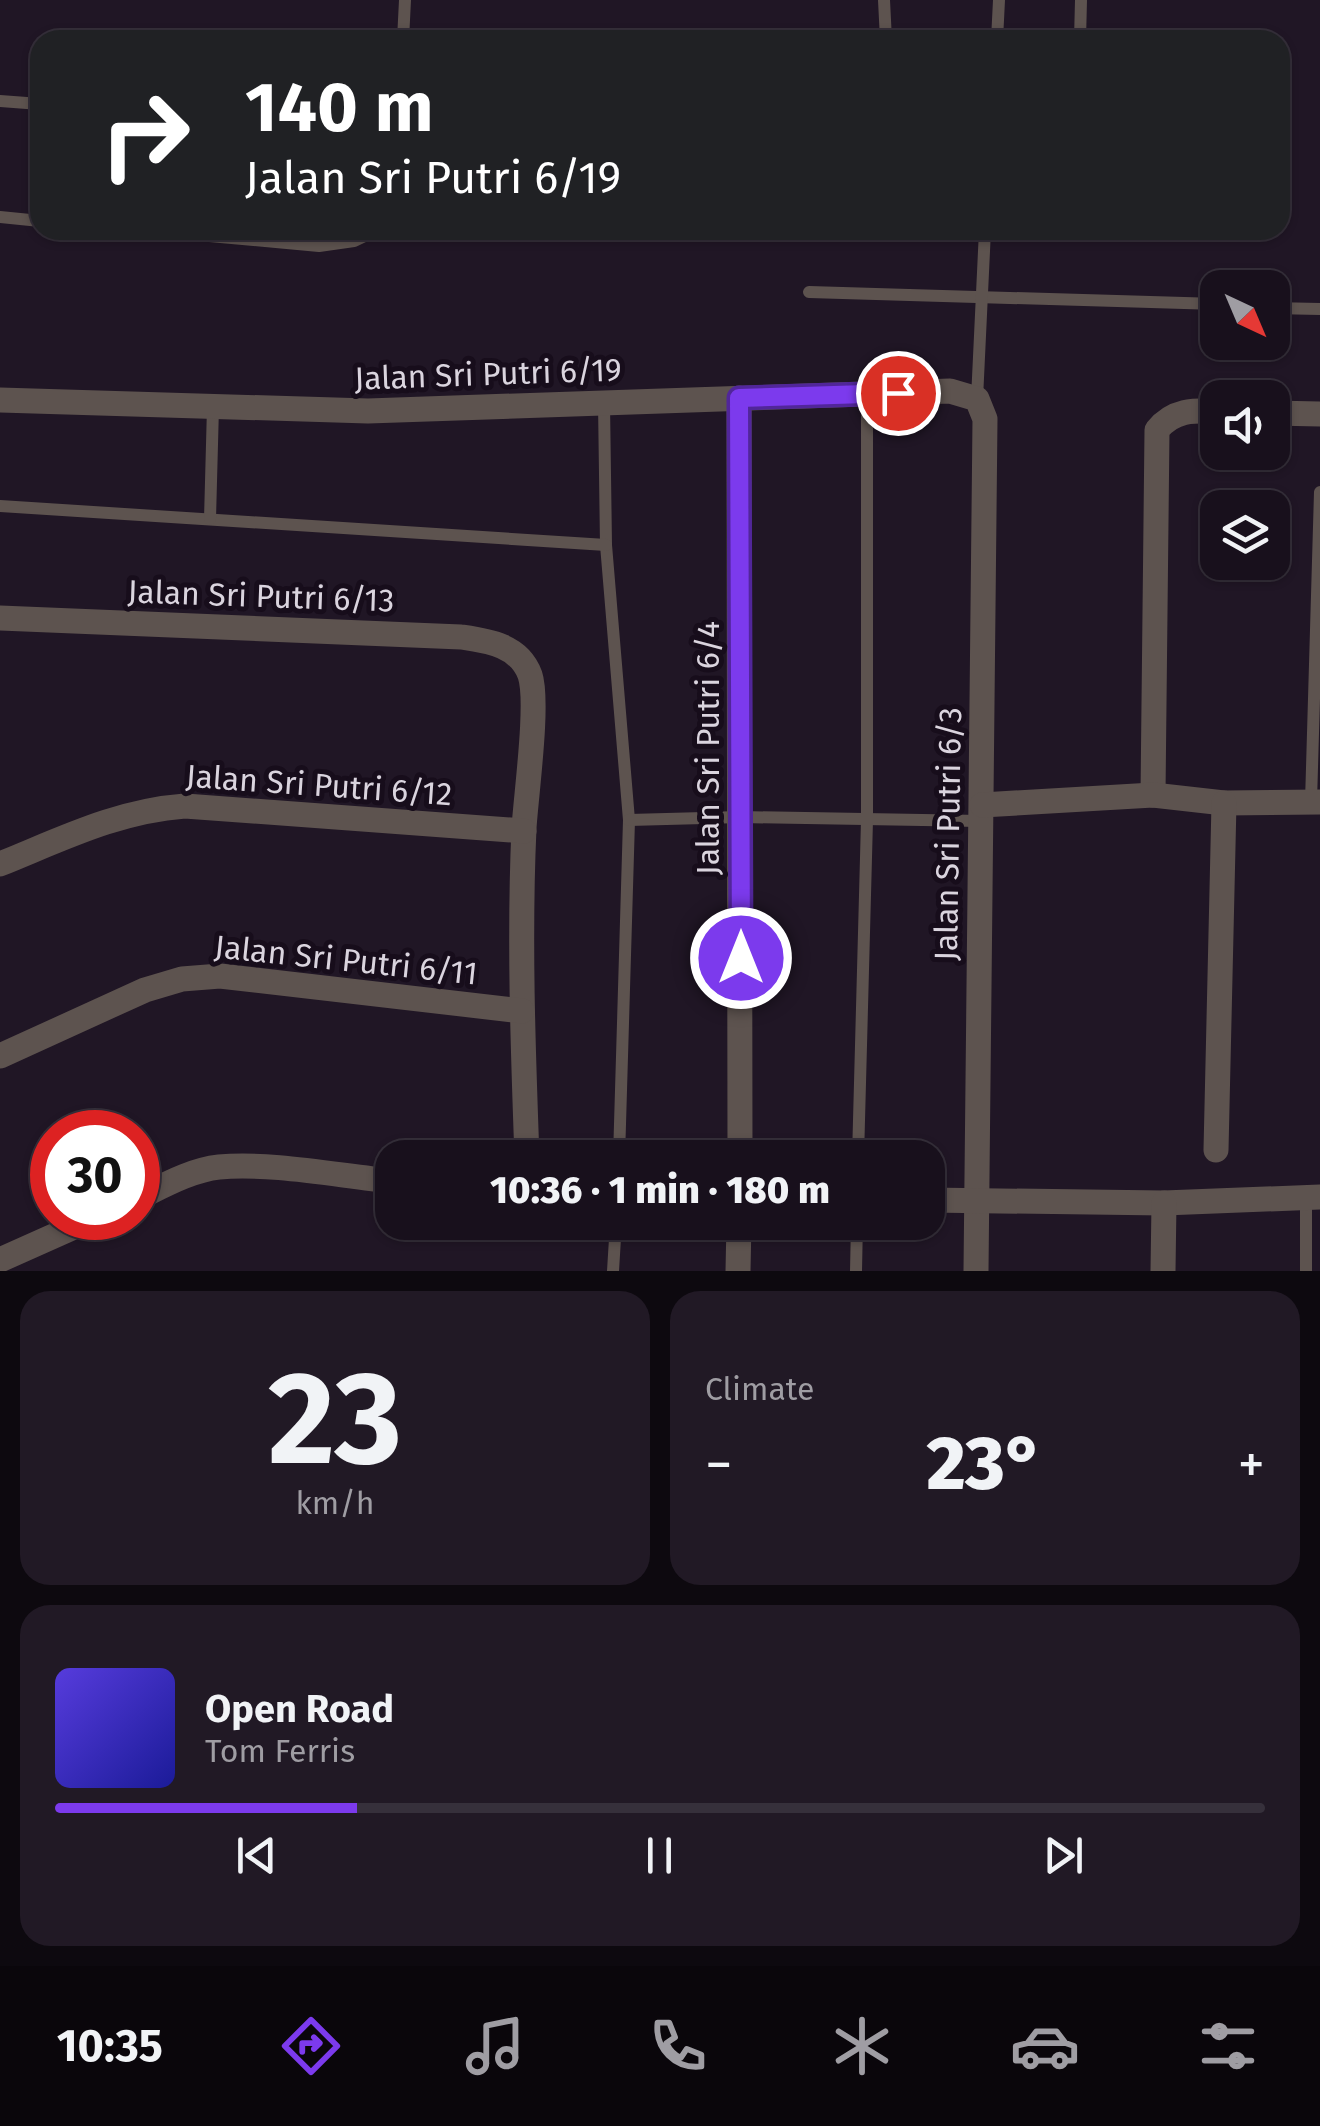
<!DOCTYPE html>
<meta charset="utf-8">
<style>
:root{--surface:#18101c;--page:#211925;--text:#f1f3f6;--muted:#9f9da3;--line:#36303b;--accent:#7c3aed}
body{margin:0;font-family:"Fira Sans",sans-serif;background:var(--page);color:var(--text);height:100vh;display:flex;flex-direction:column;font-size:38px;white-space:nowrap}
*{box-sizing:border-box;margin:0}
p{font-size:32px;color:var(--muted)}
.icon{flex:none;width:55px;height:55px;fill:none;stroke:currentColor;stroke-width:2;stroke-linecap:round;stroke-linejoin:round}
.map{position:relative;height:1271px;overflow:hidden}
.panel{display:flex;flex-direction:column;gap:20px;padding:20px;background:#0d090f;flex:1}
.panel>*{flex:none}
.hud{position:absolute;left:30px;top:30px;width:1260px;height:210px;border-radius:30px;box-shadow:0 2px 8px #0004,0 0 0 2px var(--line);background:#202124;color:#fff;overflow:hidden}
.needle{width:65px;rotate:136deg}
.tools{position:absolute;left:1200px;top:270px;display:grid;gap:20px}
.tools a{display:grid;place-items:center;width:90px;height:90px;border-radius:20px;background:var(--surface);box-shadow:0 2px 8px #0004,0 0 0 2px var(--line);font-size:50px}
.speed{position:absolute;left:30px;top:1110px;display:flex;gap:20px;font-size:50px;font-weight:700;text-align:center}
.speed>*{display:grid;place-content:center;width:130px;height:130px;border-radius:50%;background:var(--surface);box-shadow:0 2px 8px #0004,0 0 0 2px var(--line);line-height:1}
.speed .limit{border:15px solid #d22;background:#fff;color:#111}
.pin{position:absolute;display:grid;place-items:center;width:85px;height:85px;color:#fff;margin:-42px;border:5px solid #fff;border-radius:50%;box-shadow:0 2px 10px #0007}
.me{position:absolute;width:110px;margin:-55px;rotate:0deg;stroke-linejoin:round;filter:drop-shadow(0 0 8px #0008)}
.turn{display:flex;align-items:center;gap:35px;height:210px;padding:0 50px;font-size:45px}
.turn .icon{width:130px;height:130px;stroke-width:2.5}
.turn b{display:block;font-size:70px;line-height:85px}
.big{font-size:75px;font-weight:800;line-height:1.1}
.panel .card{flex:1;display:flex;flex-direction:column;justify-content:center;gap:15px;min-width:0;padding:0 35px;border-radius:30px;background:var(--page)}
.panel .dial{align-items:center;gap:0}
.dial b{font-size:130px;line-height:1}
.song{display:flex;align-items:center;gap:30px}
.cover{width:120px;height:120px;border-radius:15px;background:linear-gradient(135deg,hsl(250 70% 55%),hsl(240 70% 35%))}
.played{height:10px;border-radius:5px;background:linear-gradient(90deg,var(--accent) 25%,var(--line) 25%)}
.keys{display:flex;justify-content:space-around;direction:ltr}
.heat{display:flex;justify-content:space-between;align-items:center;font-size:55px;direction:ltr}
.panel .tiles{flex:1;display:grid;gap:20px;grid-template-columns:1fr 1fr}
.card:last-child{grid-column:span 2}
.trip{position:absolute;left:375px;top:1140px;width:570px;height:100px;border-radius:30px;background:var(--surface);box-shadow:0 2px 8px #0004,0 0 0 2px var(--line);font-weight:800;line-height:100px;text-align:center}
.dock{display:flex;height:160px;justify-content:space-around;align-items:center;background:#0a060b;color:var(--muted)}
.dock .icon{width:70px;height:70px}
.dock .active{color:var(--accent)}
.dock b{font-size:45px;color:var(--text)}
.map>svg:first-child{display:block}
</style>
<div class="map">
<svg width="1320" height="1271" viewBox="0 0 1320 1271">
<rect width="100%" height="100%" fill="#201625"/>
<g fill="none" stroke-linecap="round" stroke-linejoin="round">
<g stroke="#5d534f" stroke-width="12">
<polyline points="884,0 886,40"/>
<polyline points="403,40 405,0"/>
<polyline points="997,40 999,0"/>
<polyline points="1080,40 1081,0"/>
<polyline points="0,101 40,104"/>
<polyline points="0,217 40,221"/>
<polyline points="143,230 319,246 354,241 377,230"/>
<polyline points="809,292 1218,304"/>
<polyline points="1272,308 1320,309"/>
<polyline points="977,399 985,230"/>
<polyline points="604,403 606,545 629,820 619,1158"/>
<polyline points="0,506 606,545"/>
<polyline points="210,519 213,407"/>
<polyline points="1311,802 1320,492"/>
<polyline points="629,820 741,817 981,821"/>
<polyline points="858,1158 867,820 867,394"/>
<polyline points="613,1271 616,1222"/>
<polyline points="856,1271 857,1222"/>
<polyline points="1306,1271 1306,1197"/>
</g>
<g stroke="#5d534f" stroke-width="25">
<polyline points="739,398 740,1158"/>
<polyline points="0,400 368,411 950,391 977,399 985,419 976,1271"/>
<polyline points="1272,413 1320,414"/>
<path d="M0,618L461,637C488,641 519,645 530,675C539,702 526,795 524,828C519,938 523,1048 527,1158"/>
<path d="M1153,795L1157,430C1173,410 1193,410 1218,411"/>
<polyline points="982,805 1153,795 1224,803 1320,802"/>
<path d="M0,864C62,839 117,811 185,806L524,831"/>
<polyline points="0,1056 145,990 182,979 220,976 522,1011"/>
<polyline points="1216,1150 1224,803"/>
<path d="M138,1198C163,1186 191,1170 219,1167C270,1162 340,1176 392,1181"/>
<polyline points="928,1200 1164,1203 1320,1197"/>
<polyline points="0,1260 94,1218"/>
<polyline points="738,1271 739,1222"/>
<polyline points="1163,1271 1164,1203"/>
</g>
</g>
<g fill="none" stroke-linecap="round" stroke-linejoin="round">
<g stroke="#51269a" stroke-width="25">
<polyline id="route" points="741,958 739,398 898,393"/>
</g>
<use href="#route" stroke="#7c3aed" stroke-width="18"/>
</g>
<g text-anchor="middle" stroke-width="10" stroke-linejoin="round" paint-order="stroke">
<g font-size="32" fill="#dad4de" stroke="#170d1b">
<text transform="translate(488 374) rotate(-2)" y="11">Jalan Sri Putri 6/19</text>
<text transform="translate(261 596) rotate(2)" y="11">Jalan Sri Putri 6/13</text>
<text transform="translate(708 748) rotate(-90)" y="11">Jalan Sri Putri 6/4</text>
<text transform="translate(319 785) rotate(4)" y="11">Jalan Sri Putri 6/12</text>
<text transform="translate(948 834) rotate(-89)" y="11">Jalan Sri Putri 6/3</text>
<text transform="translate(346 960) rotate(6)" y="11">Jalan Sri Putri 6/11</text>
</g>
</g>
</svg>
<div class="tools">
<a><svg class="needle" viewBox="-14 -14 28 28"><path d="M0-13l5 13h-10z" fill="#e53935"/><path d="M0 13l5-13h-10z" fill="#9f9da3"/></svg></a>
<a><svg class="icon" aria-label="sound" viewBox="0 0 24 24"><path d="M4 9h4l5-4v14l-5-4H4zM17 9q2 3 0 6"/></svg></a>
<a><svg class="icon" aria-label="layers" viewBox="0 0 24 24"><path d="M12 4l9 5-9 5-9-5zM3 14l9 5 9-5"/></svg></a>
</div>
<div class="speed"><div class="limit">30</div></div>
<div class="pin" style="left:898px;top:393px;background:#d93025"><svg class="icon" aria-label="arrive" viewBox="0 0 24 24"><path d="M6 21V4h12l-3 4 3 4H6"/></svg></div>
<svg class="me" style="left:741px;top:958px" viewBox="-20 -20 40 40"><circle r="17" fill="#7c3aed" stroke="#fff" stroke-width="3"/><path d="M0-11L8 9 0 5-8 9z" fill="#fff"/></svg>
<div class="trip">10:36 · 1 min · 180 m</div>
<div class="hud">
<div class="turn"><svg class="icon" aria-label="right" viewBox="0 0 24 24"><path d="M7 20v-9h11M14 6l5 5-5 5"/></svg><div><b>140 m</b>Jalan Sri Putri 6/19</div></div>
</div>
</div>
<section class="panel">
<div class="tiles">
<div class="card dial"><b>23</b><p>km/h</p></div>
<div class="card"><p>Climate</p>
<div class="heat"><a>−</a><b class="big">23°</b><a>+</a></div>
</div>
<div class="card">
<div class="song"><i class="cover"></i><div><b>Open Road</b><p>Tom Ferris</p></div></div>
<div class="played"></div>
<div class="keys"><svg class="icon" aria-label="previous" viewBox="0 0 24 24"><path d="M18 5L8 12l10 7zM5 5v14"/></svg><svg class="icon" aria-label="pause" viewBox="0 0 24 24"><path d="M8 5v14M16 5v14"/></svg><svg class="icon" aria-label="next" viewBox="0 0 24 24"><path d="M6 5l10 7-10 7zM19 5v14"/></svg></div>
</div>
</div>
</section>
<nav class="dock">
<b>10:35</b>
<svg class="icon active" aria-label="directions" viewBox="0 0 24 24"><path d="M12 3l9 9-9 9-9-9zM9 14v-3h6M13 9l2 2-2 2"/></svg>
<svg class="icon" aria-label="music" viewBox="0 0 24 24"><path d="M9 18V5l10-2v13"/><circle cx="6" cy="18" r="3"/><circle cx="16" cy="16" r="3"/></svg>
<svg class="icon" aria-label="phone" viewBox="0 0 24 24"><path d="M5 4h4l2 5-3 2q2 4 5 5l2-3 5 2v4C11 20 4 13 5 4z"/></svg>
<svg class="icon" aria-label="climate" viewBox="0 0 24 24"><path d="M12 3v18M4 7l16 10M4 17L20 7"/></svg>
<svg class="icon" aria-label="car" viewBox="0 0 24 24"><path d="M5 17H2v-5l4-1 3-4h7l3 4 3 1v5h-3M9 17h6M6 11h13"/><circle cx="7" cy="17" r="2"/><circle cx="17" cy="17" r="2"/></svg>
<svg class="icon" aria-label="filters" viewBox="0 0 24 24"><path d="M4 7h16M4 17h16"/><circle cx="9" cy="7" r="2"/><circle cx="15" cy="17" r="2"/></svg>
</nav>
